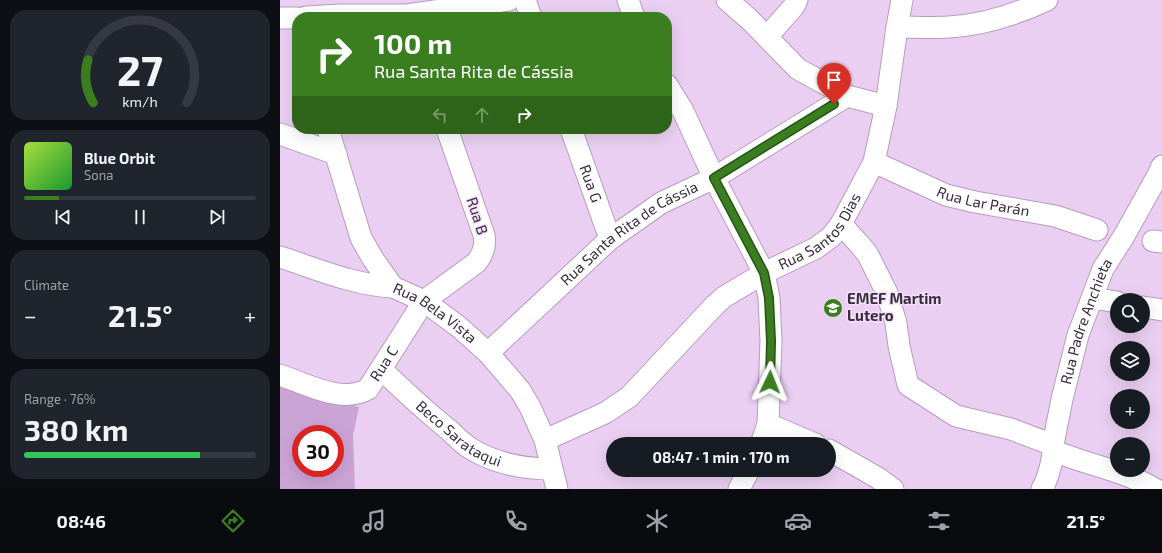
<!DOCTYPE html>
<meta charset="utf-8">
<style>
:root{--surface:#171b24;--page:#20242c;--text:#f1f3f6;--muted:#9ea1a6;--line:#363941;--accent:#3a7e20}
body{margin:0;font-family:"Exo 2",sans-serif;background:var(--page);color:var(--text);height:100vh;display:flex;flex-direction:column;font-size:15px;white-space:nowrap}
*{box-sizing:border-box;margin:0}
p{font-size:13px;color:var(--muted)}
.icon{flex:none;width:22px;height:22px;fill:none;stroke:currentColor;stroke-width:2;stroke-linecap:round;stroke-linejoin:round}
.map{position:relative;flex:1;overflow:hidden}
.side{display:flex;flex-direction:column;gap:10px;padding:10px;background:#0d0f14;width:280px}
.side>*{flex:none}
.top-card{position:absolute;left:12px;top:12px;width:380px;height:122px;border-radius:16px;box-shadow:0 4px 16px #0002;background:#3a7e20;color:#fff;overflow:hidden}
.tools{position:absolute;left:830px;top:293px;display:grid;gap:8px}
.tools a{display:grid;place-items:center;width:40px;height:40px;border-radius:50%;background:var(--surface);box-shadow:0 4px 16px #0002;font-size:20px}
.speed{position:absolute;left:12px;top:425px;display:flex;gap:8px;font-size:20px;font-weight:700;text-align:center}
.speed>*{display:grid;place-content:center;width:52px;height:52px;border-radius:50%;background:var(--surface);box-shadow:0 4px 16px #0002;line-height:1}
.speed .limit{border:6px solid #d22;background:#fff;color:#111}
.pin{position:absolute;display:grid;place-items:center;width:34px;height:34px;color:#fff;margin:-41px -17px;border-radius:50% 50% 50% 0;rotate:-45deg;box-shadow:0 0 4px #0007}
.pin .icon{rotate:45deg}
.me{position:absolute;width:44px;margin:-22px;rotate:2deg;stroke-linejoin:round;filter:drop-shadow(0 0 3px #0008)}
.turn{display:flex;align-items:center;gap:14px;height:84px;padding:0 16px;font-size:18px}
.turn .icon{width:52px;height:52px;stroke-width:2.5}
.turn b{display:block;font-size:28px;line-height:34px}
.lanes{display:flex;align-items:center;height:38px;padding:0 16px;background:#0003;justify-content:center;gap:20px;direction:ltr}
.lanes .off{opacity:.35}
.big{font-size:30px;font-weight:700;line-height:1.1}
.side .card{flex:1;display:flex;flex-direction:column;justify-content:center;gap:6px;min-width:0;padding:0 14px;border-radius:16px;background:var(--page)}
.side .dial{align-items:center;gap:0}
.dial svg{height:104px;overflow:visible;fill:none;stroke:var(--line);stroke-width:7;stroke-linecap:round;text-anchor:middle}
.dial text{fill:var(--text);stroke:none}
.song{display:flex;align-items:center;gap:12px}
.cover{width:48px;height:48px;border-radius:6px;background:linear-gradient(135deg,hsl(80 70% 55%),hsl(130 70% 35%))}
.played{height:4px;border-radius:2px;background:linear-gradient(90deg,var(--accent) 15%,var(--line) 15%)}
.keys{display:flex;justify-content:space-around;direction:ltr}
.heat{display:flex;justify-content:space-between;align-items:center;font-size:22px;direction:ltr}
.charge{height:6px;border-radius:3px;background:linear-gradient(90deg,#34c759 76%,var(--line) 0)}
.trip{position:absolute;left:326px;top:437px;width:230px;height:40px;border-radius:20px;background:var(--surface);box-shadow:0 4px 16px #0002;font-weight:700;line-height:40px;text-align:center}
.dock{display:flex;height:64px;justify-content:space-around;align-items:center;background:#090b0e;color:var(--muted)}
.dock .icon{width:28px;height:28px}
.dock .active{color:var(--accent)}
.dock b{font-size:18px;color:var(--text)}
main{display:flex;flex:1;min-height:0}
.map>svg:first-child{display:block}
</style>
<main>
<section class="side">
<div class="card dial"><svg viewBox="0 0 100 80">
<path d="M14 69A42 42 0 1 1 86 69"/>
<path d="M14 69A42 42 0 0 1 10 36" stroke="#3a7e20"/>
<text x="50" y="56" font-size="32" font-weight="700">27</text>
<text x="50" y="72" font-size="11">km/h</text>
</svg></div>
<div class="card">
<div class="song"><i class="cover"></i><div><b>Blue Orbit</b><p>Sona</p></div></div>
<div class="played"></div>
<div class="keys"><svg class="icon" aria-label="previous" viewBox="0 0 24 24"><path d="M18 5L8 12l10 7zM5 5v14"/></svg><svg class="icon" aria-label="pause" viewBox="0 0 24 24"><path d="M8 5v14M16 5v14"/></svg><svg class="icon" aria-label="next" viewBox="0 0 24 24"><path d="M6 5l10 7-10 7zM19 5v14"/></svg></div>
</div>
<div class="card"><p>Climate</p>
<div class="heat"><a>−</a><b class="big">21.5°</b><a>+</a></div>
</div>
<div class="card"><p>Range · 76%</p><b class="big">380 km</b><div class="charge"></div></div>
</section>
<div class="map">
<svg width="882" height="489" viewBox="0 0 882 489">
<rect width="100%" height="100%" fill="#eacff2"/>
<path fill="#cba4d6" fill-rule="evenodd" d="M0,381L79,407L73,436L75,489H0ZM21,434H55V468H21Z"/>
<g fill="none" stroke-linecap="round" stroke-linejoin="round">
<g stroke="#b69cbe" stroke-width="23">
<g id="minor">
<polyline points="245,0 251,17"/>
<polyline points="348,0 354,17"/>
<polyline points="447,0 469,19 518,69 567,96 606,106"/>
<polyline points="26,17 60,15 127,15 229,0"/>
<polyline points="0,18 17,18"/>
<path d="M617,27C634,27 652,28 669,27C702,25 737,14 767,0"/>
<polyline points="487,37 514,6 517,0"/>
<polyline points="387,85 403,111 434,178 484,273 489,298 491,341 488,424 481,444"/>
<path id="s1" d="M48,129L81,238L93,259L113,287L144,301L179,327L208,353L240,390L250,407L265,440L277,489"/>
<path id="s2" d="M291,129L330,239"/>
<polyline points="0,134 56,154"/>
<path id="s3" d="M594,162L666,195L695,202L775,216L817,230"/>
<polyline points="561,224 581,246 588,255 607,293 616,323 619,346 628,385 676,416 731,429 773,445"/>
<polyline points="873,241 882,242"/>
<path d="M0,257C37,269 74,285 113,287"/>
<polyline points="812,298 837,302"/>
<polyline points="863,307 882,310"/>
<path id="s4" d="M208,353L330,239L381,203L434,178L567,96"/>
<path id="s5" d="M101,369C123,390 145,411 169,430C176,437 184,445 193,450C217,464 244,469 272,469"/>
<path id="s6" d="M0,375C26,384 62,404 88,389L144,301L197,262C203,254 206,245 204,235L167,129"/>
<polyline points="488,424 535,444"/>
<path id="s7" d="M265,440L325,413L349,397L435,305L444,297L484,273L536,248L551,237L561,224L594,162L606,106L617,27L622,0"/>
<polyline points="549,450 598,478 613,489"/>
<path d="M774,451C808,465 843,470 875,489"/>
<polyline points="459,489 469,470"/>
<path id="s8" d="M762,489C768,479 774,457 773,445L782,399L798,335L812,298L823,269L844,236L878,175L882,166"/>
</g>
</g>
<use href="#minor" stroke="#fff" stroke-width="21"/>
</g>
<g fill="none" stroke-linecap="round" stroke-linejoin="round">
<g stroke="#265215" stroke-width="10">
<polyline id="route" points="490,382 491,341 489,298 484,273 434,178 554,104"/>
</g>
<use href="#route" stroke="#3a7e20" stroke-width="7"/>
</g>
<defs>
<g id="school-disc" transform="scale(1)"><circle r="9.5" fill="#3a7e20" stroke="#f4defb"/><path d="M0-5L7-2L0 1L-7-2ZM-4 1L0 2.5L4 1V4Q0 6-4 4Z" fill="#fff"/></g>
</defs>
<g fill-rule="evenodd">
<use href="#school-disc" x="553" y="308"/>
</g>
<g text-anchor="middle" stroke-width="3" stroke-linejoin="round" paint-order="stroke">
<g font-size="15" fill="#392f3c" stroke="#f4defb">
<text dy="5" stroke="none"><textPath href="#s2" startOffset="58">Rua G</textPath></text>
<text dy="5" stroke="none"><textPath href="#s3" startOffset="117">Rua Lar Parán</textPath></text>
<text transform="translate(197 216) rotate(72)" y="5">Rua B</text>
<text dy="5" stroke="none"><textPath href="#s7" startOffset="351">Rua Santos Dias</textPath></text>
<text dy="5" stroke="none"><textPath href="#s4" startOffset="186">Rua Santa Rita de Cássia</textPath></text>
<text dy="5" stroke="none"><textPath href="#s1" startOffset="222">Rua Bela Vista</textPath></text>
<text dy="5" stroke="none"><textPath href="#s8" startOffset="174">Rua Padre Anchieta</textPath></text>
<text dy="5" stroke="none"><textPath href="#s6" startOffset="122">Rua C</textPath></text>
<text dy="5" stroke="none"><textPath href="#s5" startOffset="102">Beco Sarataqui</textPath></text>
</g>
<g font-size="15" font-weight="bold" fill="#392f3c" stroke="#f4defb" text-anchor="start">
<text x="567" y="304">EMEF Martim<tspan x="567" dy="17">Lutero</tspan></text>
</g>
</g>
</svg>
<div class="tools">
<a><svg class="icon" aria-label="search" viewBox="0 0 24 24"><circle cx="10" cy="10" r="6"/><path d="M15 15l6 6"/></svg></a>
<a><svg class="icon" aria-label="layers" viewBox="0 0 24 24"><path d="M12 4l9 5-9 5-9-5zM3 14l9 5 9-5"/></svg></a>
<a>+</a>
<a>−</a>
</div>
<div class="speed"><div class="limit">30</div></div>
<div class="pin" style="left:554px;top:104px;background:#d93025"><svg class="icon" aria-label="arrive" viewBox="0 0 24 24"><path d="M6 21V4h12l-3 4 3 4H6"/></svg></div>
<svg class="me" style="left:490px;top:382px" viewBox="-20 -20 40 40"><path d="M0-17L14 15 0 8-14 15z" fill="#3a7e20" stroke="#fff" stroke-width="4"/></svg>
<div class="trip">08:47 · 1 min · 170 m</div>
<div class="top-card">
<div class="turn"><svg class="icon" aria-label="right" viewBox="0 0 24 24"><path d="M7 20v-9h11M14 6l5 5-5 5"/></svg><div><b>100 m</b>Rua Santa Rita de Cássia</div></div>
<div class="lanes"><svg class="icon off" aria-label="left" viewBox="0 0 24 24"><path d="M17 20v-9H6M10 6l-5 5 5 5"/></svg><svg class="icon off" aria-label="ahead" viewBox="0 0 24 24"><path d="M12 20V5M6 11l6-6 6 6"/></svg><svg class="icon" aria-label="right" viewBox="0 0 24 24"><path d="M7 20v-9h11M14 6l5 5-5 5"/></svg></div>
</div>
</div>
</main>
<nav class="dock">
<b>08:46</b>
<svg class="icon active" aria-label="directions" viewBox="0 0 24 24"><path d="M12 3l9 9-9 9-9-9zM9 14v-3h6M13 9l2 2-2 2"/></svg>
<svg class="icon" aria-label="music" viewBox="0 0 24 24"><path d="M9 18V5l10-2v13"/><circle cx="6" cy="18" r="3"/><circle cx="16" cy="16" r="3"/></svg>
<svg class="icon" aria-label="phone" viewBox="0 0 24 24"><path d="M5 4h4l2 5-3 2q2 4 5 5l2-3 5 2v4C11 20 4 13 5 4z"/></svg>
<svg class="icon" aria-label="climate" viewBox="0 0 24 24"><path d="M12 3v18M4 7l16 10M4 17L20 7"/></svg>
<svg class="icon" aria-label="car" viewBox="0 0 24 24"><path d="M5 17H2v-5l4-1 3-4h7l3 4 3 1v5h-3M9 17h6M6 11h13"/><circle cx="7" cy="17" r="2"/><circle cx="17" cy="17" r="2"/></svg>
<svg class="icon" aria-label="filters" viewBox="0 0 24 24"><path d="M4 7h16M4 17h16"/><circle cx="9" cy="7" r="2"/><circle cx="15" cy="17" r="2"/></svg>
<b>21.5°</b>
</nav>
